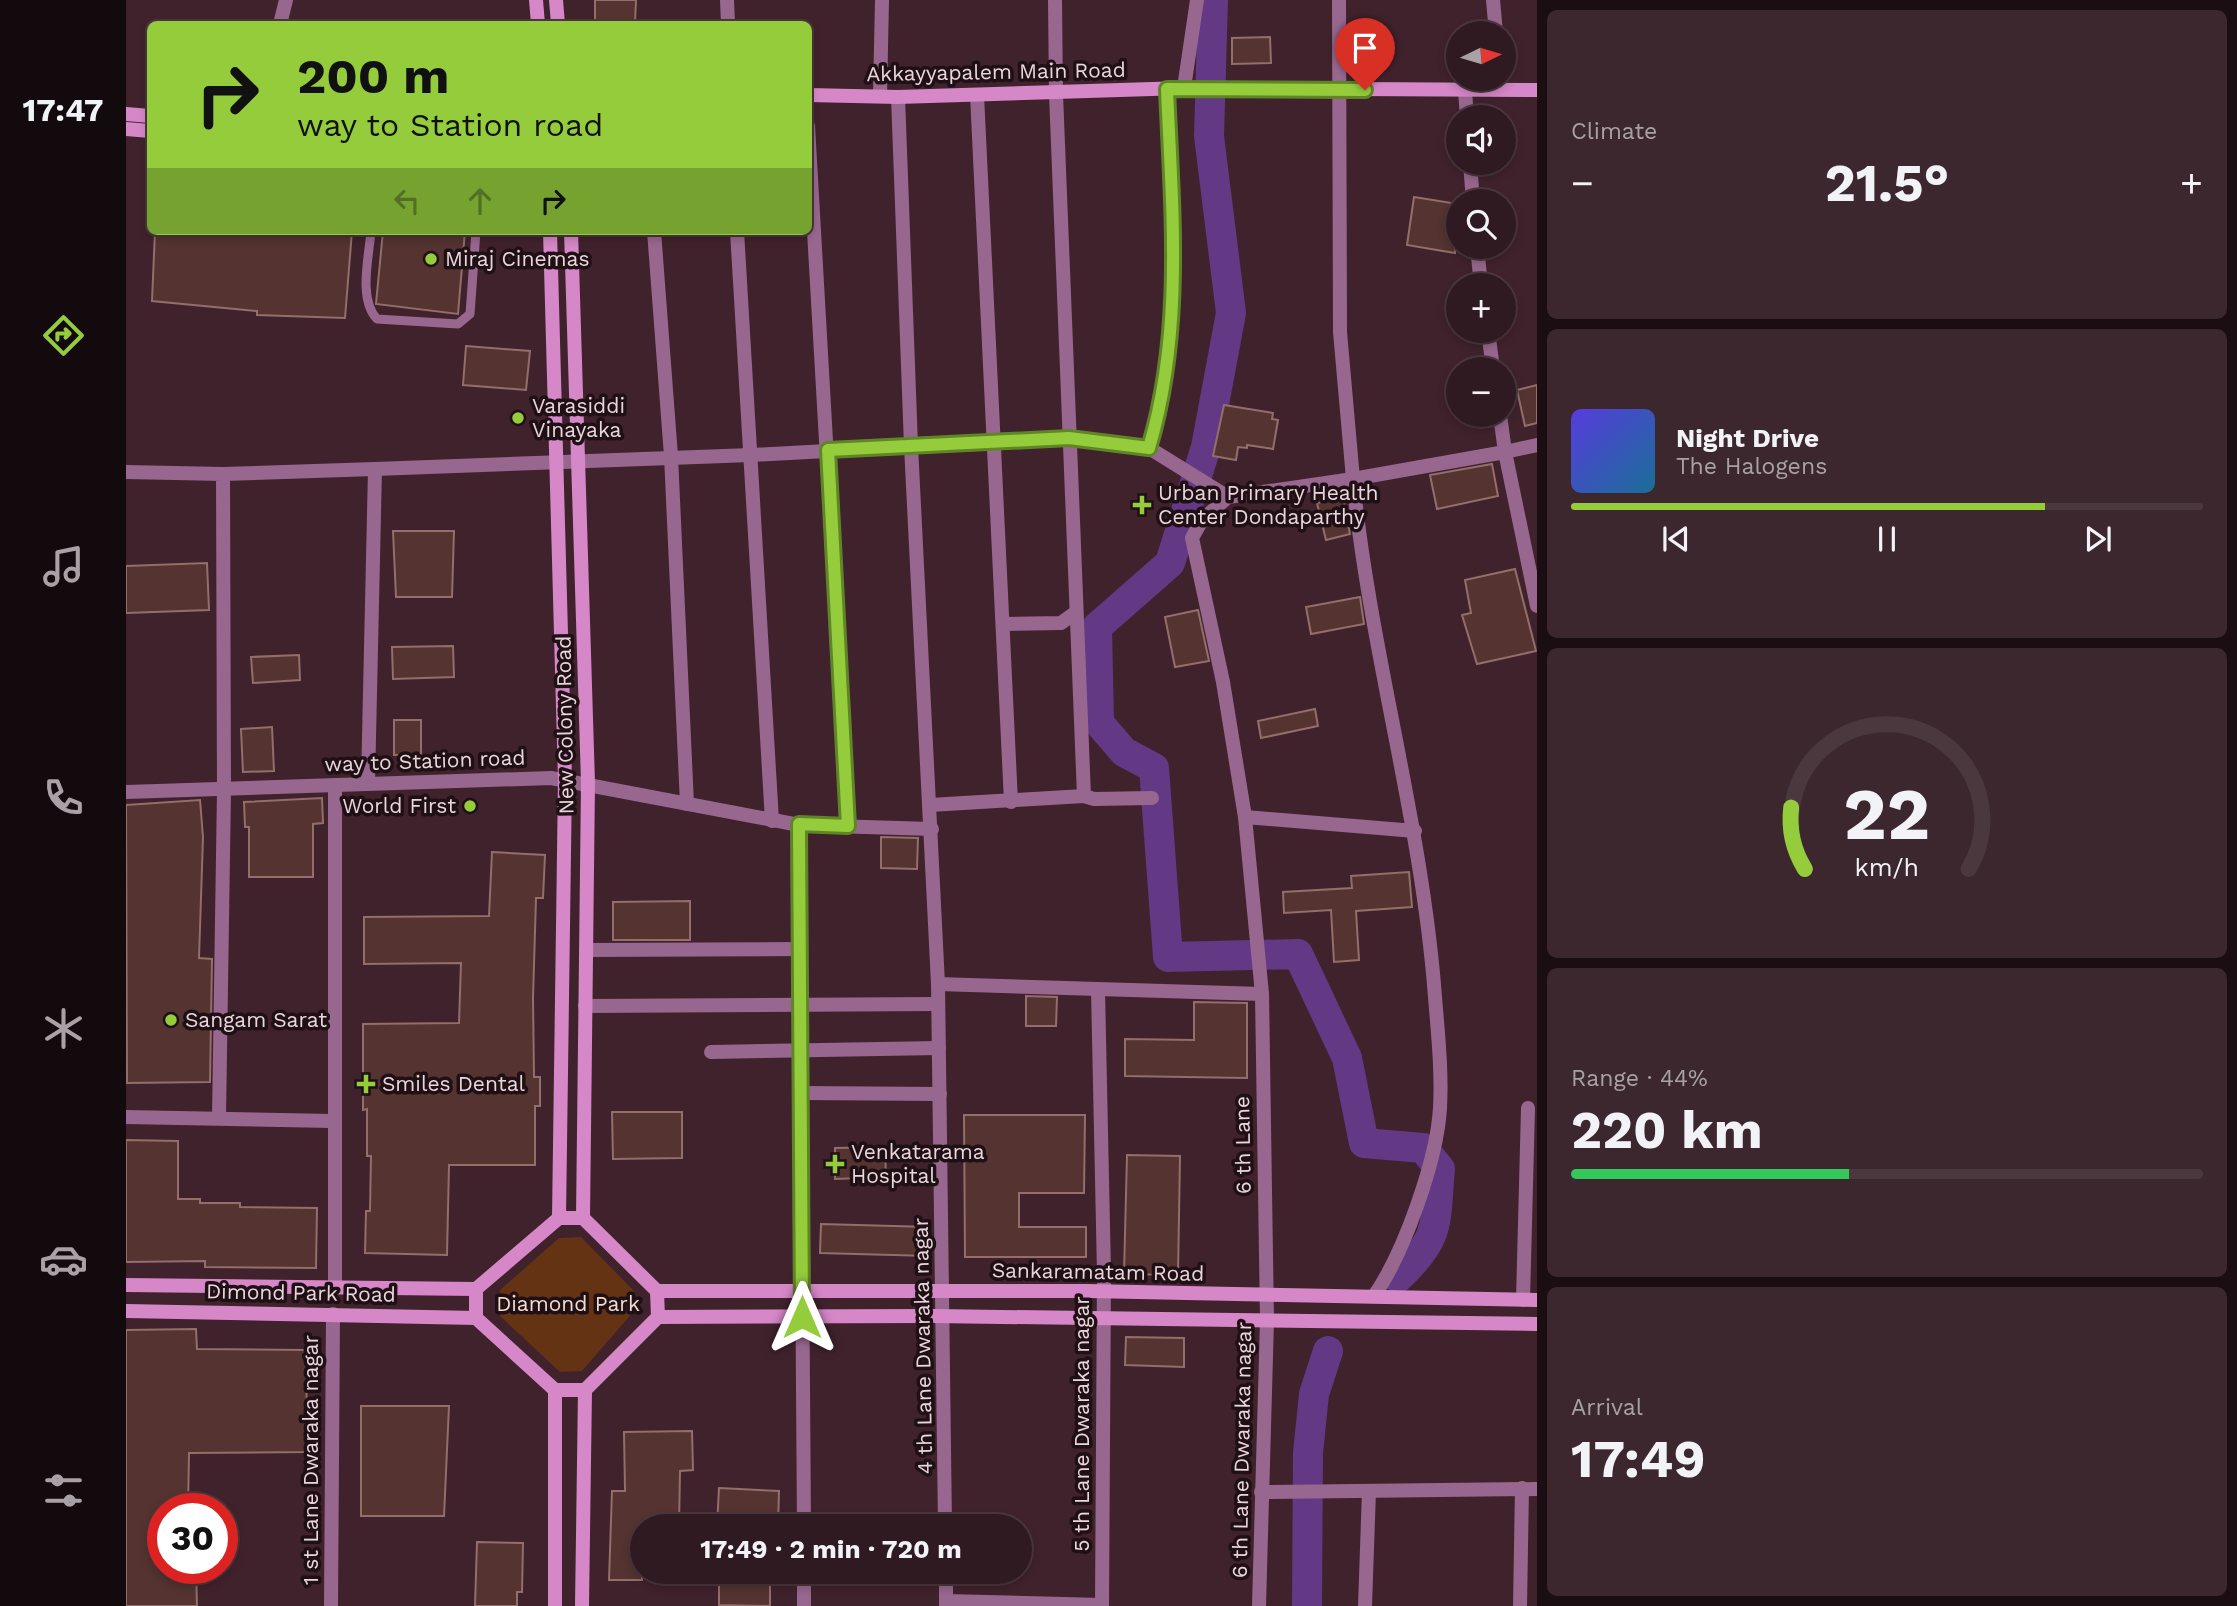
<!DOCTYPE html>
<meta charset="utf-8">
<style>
:root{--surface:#301a21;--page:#3c272e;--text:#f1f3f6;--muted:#a8a1a5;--line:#4b383f;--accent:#94cc3c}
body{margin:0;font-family:"Work Sans",sans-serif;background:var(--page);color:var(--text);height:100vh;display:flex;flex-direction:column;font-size:26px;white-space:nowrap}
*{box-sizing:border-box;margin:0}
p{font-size:23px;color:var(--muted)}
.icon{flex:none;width:38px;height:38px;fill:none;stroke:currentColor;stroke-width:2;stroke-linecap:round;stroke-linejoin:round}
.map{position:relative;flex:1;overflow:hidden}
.drawer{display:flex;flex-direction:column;gap:10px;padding:10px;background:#1a0e12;width:700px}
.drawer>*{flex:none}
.banner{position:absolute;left:21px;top:21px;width:665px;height:214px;border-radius:10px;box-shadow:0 4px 10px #0003,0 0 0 2px var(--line);background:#94cc3c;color:#111;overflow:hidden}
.needle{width:46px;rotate:85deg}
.controls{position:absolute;left:1320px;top:21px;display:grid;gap:14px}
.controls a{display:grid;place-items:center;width:70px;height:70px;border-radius:50%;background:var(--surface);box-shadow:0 4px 10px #0003,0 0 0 2px var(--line);font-size:35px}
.speed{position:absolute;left:21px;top:1493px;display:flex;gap:14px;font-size:35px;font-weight:700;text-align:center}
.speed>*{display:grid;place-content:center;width:91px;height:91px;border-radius:50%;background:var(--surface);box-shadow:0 4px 10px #0003,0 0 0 2px var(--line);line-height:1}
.speed .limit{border:10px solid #d22;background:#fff;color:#111}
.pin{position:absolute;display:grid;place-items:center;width:60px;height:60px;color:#fff;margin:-72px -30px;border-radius:50% 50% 50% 0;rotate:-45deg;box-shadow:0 0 7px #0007}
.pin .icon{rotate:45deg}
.me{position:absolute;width:77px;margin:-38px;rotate:0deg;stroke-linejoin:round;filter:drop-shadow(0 0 5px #0008)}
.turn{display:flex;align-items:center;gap:24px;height:147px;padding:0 35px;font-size:32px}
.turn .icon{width:91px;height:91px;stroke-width:2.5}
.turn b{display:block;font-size:49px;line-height:60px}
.lanes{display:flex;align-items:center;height:66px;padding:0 35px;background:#0003;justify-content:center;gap:35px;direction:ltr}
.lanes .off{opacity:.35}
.big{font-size:52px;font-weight:700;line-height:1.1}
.drawer .card{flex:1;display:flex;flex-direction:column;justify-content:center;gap:10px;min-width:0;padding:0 24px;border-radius:10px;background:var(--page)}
.drawer .dial{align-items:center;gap:0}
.dial svg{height:182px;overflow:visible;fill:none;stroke:var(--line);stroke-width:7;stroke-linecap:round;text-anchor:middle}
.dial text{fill:var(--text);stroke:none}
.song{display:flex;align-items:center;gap:21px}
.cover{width:84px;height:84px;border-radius:10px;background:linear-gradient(135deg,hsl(250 70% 55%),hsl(200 70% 35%))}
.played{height:7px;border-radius:4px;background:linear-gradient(90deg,var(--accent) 75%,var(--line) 75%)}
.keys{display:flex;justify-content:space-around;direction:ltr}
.heat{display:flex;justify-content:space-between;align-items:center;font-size:38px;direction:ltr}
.charge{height:10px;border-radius:5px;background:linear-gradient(90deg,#34c759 44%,var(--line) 0)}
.trip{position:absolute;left:504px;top:1514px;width:402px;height:70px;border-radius:35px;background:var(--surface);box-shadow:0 4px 10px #0003,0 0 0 2px var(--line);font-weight:700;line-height:70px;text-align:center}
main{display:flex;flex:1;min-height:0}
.tab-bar{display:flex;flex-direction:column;width:126px;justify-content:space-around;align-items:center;background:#130a0d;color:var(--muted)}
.tab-bar .icon{width:49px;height:49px}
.tab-bar .selected{color:var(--accent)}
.tab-bar b{font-size:32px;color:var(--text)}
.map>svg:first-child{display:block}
</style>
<main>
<nav class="tab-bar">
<b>17:47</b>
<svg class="icon selected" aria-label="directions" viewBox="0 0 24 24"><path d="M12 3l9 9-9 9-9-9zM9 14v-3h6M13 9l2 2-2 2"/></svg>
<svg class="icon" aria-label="music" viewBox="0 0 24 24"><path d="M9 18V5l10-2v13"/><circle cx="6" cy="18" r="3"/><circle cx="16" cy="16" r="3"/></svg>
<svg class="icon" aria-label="phone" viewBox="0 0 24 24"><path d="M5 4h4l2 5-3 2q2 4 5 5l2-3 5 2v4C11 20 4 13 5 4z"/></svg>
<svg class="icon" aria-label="climate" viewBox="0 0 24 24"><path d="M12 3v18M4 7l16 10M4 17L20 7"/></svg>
<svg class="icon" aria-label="car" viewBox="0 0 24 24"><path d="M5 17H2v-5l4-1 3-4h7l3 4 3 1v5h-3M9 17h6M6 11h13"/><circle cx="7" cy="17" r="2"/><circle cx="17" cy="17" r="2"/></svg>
<svg class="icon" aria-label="filters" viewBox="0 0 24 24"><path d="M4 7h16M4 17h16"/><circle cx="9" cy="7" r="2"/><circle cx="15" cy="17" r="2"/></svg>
</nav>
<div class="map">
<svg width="1411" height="1606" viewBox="0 0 1411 1606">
<rect width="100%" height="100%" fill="#40222c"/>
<polygon fill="#643313" points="455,1237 508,1291 508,1311 456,1371 434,1372 374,1316 374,1290 433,1238"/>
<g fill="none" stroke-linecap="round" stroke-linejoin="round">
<g stroke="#633885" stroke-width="30">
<path d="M1087,0L1083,136L1105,313L1080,447L1044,563L971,627L973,723L998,752L1028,768L1042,957L1172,954L1221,1058L1238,1143L1297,1148L1314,1169C1309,1225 1315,1237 1272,1278"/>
<polyline points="1181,1606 1182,1453 1188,1394 1202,1351"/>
</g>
</g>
<g fill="#543330" stroke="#936e6a" stroke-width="2">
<polygon points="469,0 510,0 509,23 469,23"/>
<polygon points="1144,37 1145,63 1106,64 1106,38"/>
<polygon points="1288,197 1332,204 1329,253 1281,245"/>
<polygon points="29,231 226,231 219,318 131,315 131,311 26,301"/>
<polygon points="257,231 339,231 332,314 250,304"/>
<polygon points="340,346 404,351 400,390 337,385"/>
<polygon points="1411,385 1411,423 1399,426 1391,390"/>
<polygon points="1098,405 1147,413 1146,419 1152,420 1147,449 1121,445 1121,448 1112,447 1110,460 1087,456"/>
<polygon points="1366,464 1372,496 1311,509 1304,475"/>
<polygon points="1217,497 1224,534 1200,540 1191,503"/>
<polygon points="267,531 328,531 326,597 270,597"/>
<polygon points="81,563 83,610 0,613 0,566"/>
<polygon points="1389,569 1410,651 1351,664 1336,615 1345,613 1339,580"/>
<polygon points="1234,597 1238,624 1185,634 1180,607"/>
<polygon points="1072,610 1083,661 1049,667 1039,617"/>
<polygon points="327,646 328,677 267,679 266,647"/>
<polygon points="173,655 174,680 127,683 125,657"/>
<polygon points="1189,709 1192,726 1135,738 1132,721"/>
<rect x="268" y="720" width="27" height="35"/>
<polygon points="146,727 148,771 117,772 115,729"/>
<polygon points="196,798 197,823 187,824 187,877 123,877 123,827 119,827 118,802"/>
<polygon points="74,800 77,837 73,958 86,959 84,1082 1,1083 0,805"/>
<polygon points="755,837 792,838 791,869 755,868"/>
<polygon points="366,852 419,855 417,898 410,898 407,998 408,1077 414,1077 414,1106 409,1106 409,1165 323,1165 321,1255 239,1253 240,1211 244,1211 245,1156 241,1156 241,1109 237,1110 237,1024 333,1023 335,963 238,964 238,917 363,916"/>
<polygon points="1283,872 1286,907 1230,911 1233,960 1208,962 1205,910 1158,913 1157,892 1226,888 1225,876"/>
<polygon points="564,901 564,940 487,940 487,902"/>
<polygon points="900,996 931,997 930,1026 900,1026"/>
<polygon points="1068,1002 1121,1003 1121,1078 999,1076 999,1039 1068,1040"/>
<polygon points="486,1112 556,1112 556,1158 487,1159"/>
<polygon points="838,1115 959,1115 958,1193 893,1193 893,1227 960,1227 960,1257 839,1257"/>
<polygon points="0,1140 52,1141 52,1199 74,1199 74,1203 114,1203 114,1207 191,1208 190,1268 79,1267 79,1261 0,1262"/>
<polygon points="759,1147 760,1177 709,1179 709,1148"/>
<polygon points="1001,1155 1054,1156 1052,1275 998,1274"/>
<polygon points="695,1224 803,1227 803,1256 694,1253"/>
<polygon points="70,1329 71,1349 181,1350 180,1452 63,1453 62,1508 37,1508 37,1568 70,1568 71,1606 0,1606 0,1330"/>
<polygon points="1000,1337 1058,1338 1058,1367 999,1365"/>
<polygon points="235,1406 323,1406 318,1516 235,1516"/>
<polygon points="566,1431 567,1470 554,1471 553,1526 516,1526 516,1580 483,1580 486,1491 499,1491 498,1432"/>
<polygon points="593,1488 653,1491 652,1526 591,1526"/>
<polygon points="351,1542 397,1543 396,1592 391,1592 391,1606 349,1606"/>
<polygon points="593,1572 644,1572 644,1606 593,1605"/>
</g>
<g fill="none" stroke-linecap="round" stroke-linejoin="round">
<path stroke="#98678f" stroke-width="9" d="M245,231C243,257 232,299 251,319L332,324L344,314L350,231"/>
<g stroke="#98678f" stroke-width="14">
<polyline points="601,0 602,24"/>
<polyline points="929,0 930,94 958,796"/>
<polyline points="1213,0 1214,332 1227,479 1379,452 1374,415"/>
<polyline points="1367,0 1370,33"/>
<polyline points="154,24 160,0"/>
<polyline points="1058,88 1071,0"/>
<polyline points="1339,91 1341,117"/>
<polyline points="754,95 756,0"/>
<polyline points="851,95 885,802"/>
<polyline points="772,97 785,446 812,984 819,1526"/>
<polyline points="682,126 722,826"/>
<polyline points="1344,163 1347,201"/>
<polyline points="528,231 545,456 561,804"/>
<polyline points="611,231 646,821"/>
<polyline points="1351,247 1355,285"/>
<polyline points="1362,331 1367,369"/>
<polyline points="1411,445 1379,452 1411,606"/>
<path d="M1023,448C1058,330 1047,210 1041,89"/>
<path d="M249,469L625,455L943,438L1023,448L1102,497L1227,479C1244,653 1296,822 1309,997C1312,1034 1316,1071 1314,1108C1311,1160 1278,1253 1248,1296"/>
<polyline points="0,472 97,474 98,790 93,1118"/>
<polyline points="97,474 249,469 242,783"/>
<polyline points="1102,497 1076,520 1066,538 1097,682 1119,817 1136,994 1141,1320 1133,1606"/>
<polyline points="877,624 935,623 949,613"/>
<polyline points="209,786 209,1286"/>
<polyline points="0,792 425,778 673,825 806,829"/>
<polyline points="804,805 958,796 968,799 1026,798"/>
<polyline points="1119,817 1289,831"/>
<polyline points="673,825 678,1526"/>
<polyline points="460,950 674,949"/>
<polyline points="812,984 1136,994"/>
<polyline points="972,990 978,1273 976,1606"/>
<polyline points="459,1006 812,1004"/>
<polyline points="585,1052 813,1048"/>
<polyline points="674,1093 814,1094"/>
<polyline points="0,1117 207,1121"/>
<polyline points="1397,1300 1402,1108"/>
<polyline points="1135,1492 1411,1489"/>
<polyline points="678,1572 678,1606"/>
<polyline points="820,1601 976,1605"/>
<polyline points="205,1606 207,1314"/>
<polyline points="820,1606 820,1572"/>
<polyline points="1239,1606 1243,1491"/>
<polyline points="1394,1606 1396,1488"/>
</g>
<g stroke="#d587c7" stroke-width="14">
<polyline points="410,0 412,24"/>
<polyline points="430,0 432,24"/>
<polyline points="682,95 772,97 1058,88 1411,90"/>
<polyline points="0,114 24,116"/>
<polyline points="0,129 24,131"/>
<polyline points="424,231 439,780 433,1218"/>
<polyline points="445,231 462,783 457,1218"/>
<polygon points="433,1218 457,1218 531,1291 532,1317 459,1390 429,1390 350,1318 350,1289"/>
<polyline points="0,1285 350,1289"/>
<polyline points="531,1291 962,1291 1411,1300"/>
<polyline points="0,1311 350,1318"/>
<polyline points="532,1317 807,1316 1411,1324"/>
<polyline points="429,1390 429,1606"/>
<polyline points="456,1606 459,1390"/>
</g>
</g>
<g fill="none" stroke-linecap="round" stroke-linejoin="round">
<g stroke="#608527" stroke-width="18">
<path id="route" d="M676,1317L673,824L722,826L702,450L943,438L1023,448C1058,330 1046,210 1041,89L1239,90"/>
</g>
<use href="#route" stroke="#94cc3c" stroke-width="12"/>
</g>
<g fill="#94cc3c" stroke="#1e1015" stroke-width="2.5">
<circle cx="305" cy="259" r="7"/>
<circle cx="392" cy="418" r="7"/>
<path d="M1012.5 494.5h7v7h7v7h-7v7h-7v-7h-7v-7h7z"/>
<circle cx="344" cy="806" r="7"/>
<circle cx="45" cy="1020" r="7"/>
<path d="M236.5 1073.5h7v7h7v7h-7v7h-7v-7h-7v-7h7z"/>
<path d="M705.5 1153.5h7v7h7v7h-7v7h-7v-7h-7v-7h7z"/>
</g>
<g text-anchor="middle" stroke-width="7" stroke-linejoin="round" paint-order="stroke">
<g font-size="21" fill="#ead5db" stroke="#1e1015">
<text transform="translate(870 72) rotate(-1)" y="7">Akkayyapalem Main Road</text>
<text transform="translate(439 725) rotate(-91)" y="7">New Colony Road</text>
<text transform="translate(299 761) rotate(-2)" y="7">way to Station road</text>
<text transform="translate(1117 1145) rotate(-91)" y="7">6 th Lane</text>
<text transform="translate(972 1272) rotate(1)" y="7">Sankaramatam Road</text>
<text transform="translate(175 1293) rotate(1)" y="7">Dimond Park Road</text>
<text transform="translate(797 1346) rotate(-91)" y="7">4 th Lane Dwaraka nagar</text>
<text transform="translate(956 1424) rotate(-90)" y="7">5 th Lane Dwaraka nagar</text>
<text transform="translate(1116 1450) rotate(-89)" y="7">6 th Lane Dwaraka nagar</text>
<text transform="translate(185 1460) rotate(-90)" y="7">1 st Lane Dwaraka nagar</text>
</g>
<g font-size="21" fill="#ead5db" stroke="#1e1015" text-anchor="start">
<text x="319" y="266">Miraj Cinemas</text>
<text x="406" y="413">Varasiddi<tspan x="406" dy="24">Vinayaka</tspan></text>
<text x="1032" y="500">Urban Primary Health<tspan x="1032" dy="24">Center Dondaparthy</tspan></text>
<text x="330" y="813" text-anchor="end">World First</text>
<text x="59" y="1027">Sangam Sarat</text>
<text x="256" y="1091">Smiles Dental</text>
<text x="725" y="1159">Venkatarama<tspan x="725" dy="24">Hospital</tspan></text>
</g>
<g font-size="21" fill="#f2dbce" stroke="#1e1015">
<text x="442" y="1311">Diamond Park</text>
</g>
</g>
</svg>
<div class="controls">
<a><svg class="needle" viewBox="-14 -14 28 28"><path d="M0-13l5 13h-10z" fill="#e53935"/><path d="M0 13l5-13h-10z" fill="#a8a1a5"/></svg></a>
<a><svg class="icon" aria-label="sound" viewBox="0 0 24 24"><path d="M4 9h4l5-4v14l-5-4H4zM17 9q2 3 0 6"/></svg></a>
<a><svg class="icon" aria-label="search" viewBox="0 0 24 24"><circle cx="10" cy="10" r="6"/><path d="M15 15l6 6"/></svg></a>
<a>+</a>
<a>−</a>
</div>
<div class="speed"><div class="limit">30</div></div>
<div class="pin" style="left:1239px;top:90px;background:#d93025"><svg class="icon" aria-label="arrive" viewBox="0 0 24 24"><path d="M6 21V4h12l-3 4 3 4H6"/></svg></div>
<svg class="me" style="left:676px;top:1317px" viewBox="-20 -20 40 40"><path d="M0-17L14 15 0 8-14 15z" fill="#94cc3c" stroke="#fff" stroke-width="4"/></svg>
<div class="trip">17:49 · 2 min · 720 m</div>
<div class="banner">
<div class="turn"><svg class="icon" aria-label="right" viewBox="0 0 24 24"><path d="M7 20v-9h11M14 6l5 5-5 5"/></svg><div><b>200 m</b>way to Station road</div></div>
<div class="lanes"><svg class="icon off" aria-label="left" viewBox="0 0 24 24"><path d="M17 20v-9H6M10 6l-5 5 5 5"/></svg><svg class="icon off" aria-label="ahead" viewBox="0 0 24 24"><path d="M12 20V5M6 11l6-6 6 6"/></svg><svg class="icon" aria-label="right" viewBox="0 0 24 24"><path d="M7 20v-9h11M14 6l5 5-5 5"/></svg></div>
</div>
</div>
<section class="drawer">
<div class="card"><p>Climate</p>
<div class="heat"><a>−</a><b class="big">21.5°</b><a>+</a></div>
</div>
<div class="card">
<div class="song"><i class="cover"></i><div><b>Night Drive</b><p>The Halogens</p></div></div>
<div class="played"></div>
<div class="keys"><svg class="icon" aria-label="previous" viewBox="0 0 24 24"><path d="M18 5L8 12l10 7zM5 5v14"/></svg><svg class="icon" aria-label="pause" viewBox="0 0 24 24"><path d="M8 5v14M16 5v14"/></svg><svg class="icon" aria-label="next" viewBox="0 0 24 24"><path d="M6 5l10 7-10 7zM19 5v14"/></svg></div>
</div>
<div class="card dial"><svg viewBox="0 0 100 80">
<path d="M14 69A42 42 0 1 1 86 69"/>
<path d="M14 69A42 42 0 0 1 8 42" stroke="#94cc3c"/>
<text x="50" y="56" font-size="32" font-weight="700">22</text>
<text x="50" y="72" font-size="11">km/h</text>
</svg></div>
<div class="card"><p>Range · 44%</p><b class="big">220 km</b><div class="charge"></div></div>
<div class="card"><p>Arrival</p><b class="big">17:49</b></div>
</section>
</main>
